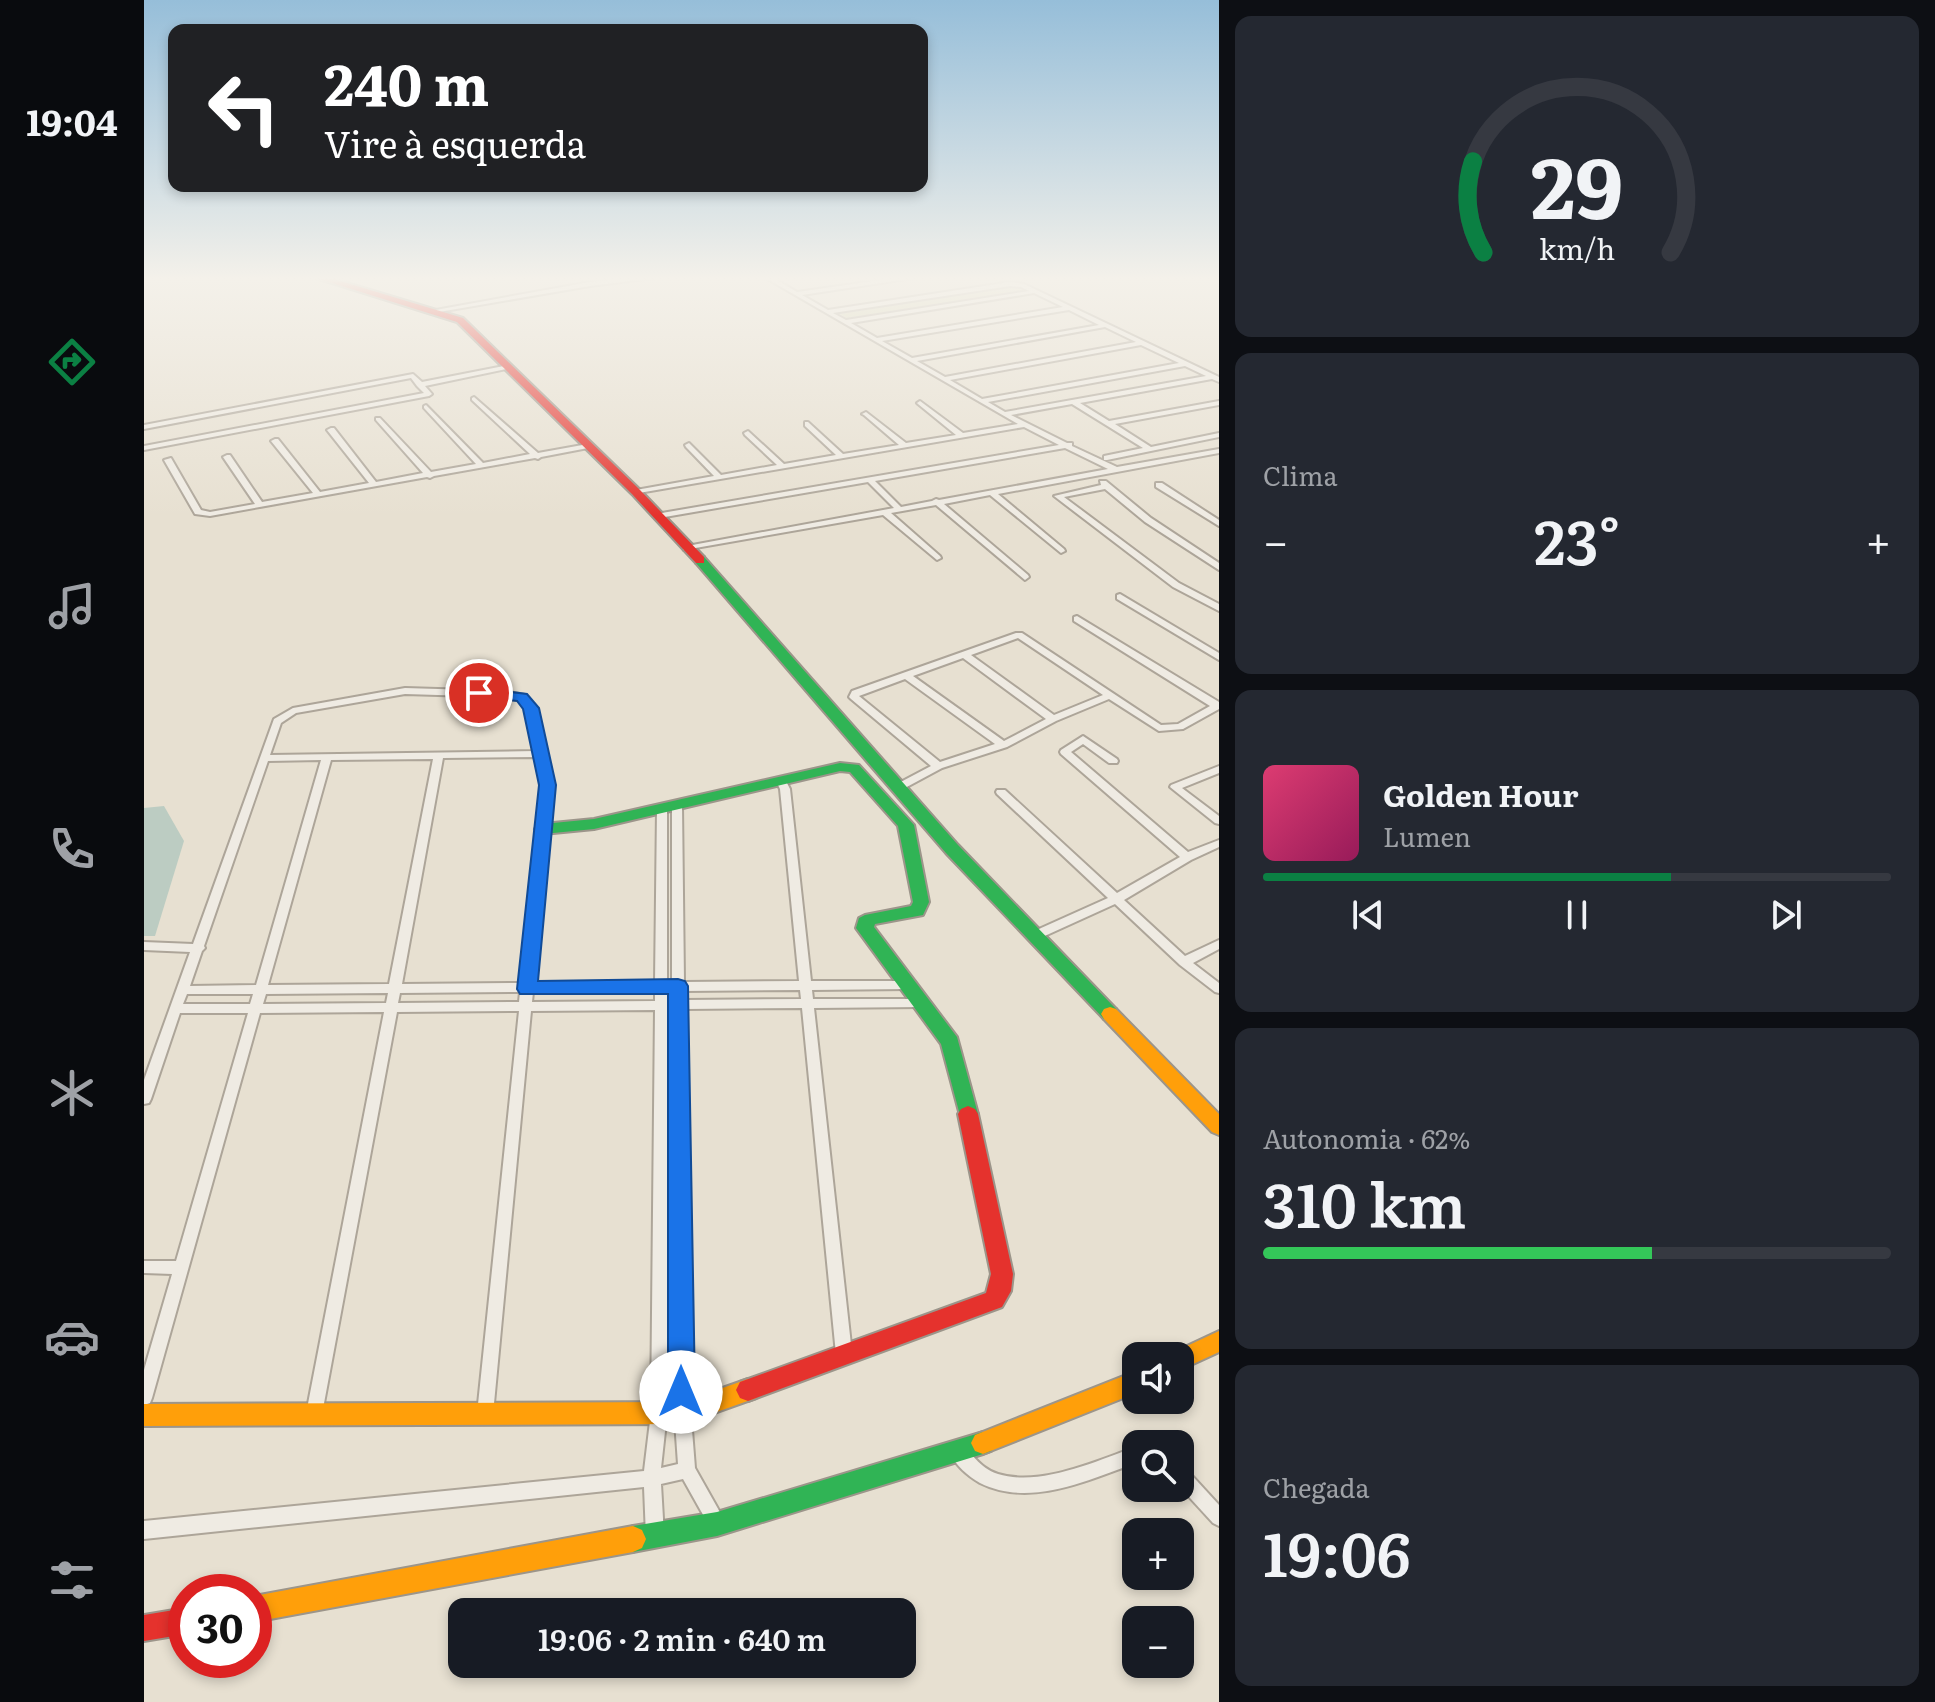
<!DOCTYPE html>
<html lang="pt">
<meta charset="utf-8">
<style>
:root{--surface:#171b24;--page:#242831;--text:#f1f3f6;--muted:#9ea1a6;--line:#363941;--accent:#0b8043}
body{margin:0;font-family:Literata,serif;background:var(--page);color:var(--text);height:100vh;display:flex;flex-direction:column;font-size:30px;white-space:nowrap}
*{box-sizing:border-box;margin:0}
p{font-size:26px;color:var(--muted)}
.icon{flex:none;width:44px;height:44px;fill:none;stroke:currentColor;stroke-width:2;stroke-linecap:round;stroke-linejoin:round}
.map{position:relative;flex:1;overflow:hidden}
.sheet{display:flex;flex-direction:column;gap:16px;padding:16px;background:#0d0f14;width:716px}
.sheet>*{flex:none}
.top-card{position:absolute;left:24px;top:24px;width:760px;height:168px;border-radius:16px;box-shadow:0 4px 12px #0003;background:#202124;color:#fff;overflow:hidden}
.fabs{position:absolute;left:978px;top:1342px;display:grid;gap:16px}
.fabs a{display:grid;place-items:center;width:72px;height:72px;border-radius:16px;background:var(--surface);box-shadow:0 4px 12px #0003;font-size:40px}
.speed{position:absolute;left:24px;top:1574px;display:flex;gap:16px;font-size:40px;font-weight:700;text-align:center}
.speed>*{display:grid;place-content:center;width:104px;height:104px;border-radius:50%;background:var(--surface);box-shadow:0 4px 12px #0003;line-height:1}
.speed .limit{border:12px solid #d22;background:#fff;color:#111}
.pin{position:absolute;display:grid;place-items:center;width:68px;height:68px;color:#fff;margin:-34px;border:4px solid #fff;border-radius:50%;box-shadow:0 2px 8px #0007}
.me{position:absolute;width:88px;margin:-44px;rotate:0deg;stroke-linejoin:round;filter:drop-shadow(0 0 6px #0008)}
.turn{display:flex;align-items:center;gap:28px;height:168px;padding:0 24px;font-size:36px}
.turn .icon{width:104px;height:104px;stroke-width:2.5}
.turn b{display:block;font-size:56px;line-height:68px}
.big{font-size:60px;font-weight:600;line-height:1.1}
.sheet .tile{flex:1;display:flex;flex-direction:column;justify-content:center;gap:12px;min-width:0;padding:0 28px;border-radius:16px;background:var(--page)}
.sheet .dial{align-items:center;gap:0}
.dial svg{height:208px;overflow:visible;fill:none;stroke:var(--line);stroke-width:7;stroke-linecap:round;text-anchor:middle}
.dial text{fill:var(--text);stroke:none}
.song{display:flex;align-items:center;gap:24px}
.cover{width:96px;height:96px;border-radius:12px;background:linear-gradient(135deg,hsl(340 70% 55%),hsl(330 70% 35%))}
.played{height:8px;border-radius:4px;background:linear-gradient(90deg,var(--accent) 65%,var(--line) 65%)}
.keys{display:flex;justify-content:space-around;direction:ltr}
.heat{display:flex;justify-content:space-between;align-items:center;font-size:44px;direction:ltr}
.charge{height:12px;border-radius:6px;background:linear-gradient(90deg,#34c759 62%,var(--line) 0)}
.trip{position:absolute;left:304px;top:1598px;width:468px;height:80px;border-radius:16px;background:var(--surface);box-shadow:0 4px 12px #0003;font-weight:600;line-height:80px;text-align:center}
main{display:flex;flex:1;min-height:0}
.dock{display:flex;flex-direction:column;width:144px;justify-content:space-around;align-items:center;background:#090b0e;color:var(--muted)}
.dock .icon{width:56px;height:56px}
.dock .selected{color:var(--accent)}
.dock b{font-size:36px;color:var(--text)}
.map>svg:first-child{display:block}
</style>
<main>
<nav class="dock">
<b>19:04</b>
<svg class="icon selected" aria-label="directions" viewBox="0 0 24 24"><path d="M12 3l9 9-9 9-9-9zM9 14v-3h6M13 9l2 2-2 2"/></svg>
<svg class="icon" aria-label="music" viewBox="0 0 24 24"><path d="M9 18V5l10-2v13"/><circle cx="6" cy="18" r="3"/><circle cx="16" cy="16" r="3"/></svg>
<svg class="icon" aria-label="phone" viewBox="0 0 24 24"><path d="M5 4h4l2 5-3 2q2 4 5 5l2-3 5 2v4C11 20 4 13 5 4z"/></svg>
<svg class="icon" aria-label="climate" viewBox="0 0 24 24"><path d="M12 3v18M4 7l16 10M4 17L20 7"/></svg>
<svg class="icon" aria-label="car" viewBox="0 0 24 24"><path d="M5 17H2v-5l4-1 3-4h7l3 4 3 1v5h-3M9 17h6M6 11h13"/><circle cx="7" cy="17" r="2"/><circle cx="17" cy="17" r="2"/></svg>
<svg class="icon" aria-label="filters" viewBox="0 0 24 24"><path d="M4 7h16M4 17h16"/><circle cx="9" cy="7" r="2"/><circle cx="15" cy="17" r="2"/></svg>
</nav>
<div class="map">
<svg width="1075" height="1702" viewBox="0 0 1075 1702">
<rect width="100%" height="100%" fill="#e7e0d1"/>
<polygon fill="#d6d7b3" points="862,287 884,290 703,318 696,314"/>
<polygon fill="#bcccc2" points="20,806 40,841 11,936 0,936 0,808"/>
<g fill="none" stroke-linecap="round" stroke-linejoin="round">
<g stroke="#ada599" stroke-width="4">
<g id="street">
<polygon points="493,277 517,277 446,286 289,313 286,311 446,282"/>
<path d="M620,277H628L653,292L758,277H776L658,295L684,310L866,282L880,284L1075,377V382L1068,379L936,403L965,421L1075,401V405L971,424L1007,447L1075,433V437L963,460H960V456L999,448L928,404L867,415L923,443H928V446L973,467L1075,449V453L854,494L920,549L921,551L917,553L846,495L800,504L884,575L885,577L881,580L792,505L747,513L796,556L797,558L793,560L739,515L540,550L539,548L543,546L750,508L724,482L515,518L511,516L512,514L915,445L880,427L489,494L488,492L492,490L570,476L542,447L541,445L545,443L577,475L633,465L601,435L600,433L604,431L640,464L692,455L661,426V422H664L699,454L755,445L720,415L718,414L722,412L762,443L812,435L774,404L773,403L776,401L819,433L874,424ZM866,286L877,287L885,291L702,320L689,313ZM890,293L919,307L733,338L707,323ZM925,310L955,325L768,358L738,341ZM961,327L992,342L801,377L773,361ZM997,345L1035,363L838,399L806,380ZM1041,366L1062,376L861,412L844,402ZM921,448L964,469L795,500L792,499L788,501L757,507L731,481Z"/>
<polygon points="365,365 368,367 367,368 281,386 288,394 285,396 0,450 0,446 280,393 273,386 267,378 0,429 0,425 269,374 278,382"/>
<polygon points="330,397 394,453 444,444 448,446 444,448 397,457 394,459 391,458 290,476 286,478 283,477 66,516 51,514 20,460 27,458 57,510 66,512 111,504 79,457 83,455 86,455 118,502 169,493 127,441 131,439 134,439 176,492 225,483 183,430 187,428 190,428 232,482 279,473 232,420 232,418 236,418 287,472 332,464 280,408 280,406 282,405 339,463 386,454 328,400 328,398"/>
<polygon points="956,481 962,481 1007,518 1075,563 1075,570 1001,522 961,489 920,497 1035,583 1075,604 1075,611 1029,587 910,496 957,485"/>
<polygon points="1012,483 1018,483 1075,520 1075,526 1012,487"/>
<polygon points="976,594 1075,653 1075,660 973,599 973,595"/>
<path d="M933,616L1075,702V709L1039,729L1015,731L965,699L912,721L863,747L798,768L759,789H751L750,787L751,785L787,766L707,699L705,697L708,691L872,633H878L1017,725L1034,724L1066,706L930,621V617ZM874,638L959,695L910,715L827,655ZM819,658L902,719L860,741L769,676ZM761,679L851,744L796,762L715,696Z"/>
<path d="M261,688L360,691L381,695L392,708L408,785L390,983L511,982L513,809L518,806L523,809V982H528V805L533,802L538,805L540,982L655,981L636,789L632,781L637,778L641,779L646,789L667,981H765L769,982L771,985L769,988L765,989L668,990L669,999H778L782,1000L784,1003L782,1006L778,1007L670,1008L708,1354L706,1359L700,1361L694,1359L692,1354L658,1008L541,1009L545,1392L551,1468L582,1523L579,1529L573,1532L567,1529L539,1479L517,1484L520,1536L517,1542L511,1545L505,1542L502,1536L500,1487L0,1539V1521L500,1471L507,1413L511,1010L387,1011L349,1414L347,1419L341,1422L335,1419L333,1414L375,1011L253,1012L178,1414L176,1419L170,1422L164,1419L162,1414L240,1012L116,1013L8,1398L6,1403L0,1405V1370L28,1274L0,1273V1261H32L104,1013H36L7,1099L5,1103L0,1104V1080L46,952L0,950V942L49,944L130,719L149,708ZM261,694L360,697L375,699L382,708L391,751L126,755L137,723L152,713ZM392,757L398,785L377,983L258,984L299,758ZM289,759L245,984L124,985L187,760ZM177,760L112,985L46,986L58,951L61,948L60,946L124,761ZM656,990L657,999L541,1000L540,991ZM511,991V1001L388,1002L389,992ZM523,991H528V1001H523ZM376,992L375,1002L254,1003L256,993ZM244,993L242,1003L119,1004L122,994ZM43,994H109L106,1004H39ZM523,1010H528L529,1392L534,1464L517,1468L523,1413Z"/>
<polygon points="939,736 973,759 974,761 973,763 965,763 939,744 927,752 1044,852 1075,840 1075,847 1047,860 980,900 1041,956 1075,940 1075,949 1049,963 1075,983 1075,993 1071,992 1036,965 971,904 894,939 886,939 884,936 886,933 964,898 853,794 852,792 853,790 861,790 973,893 1036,857 917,754 916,752 917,750"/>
<polygon points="1075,766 1075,773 1038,788 1075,816 1075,824 1071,823 1026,787 1027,785"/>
<path d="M814,1445C829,1451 834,1468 854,1474C896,1487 952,1461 992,1447V1463C944,1480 886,1508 836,1483C824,1476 812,1466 806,1453L808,1447Z"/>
<polygon points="1036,1467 1042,1469 1075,1505 1075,1526 1069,1523 1036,1487"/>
</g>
</g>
<g stroke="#9c958a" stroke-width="4">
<g id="fast">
<polygon points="556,556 560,557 814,845 972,1009 975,1014 972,1019 960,1019 802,853 552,563 552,557"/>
<polygon points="696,763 715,765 770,825 785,902 779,915 731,924 730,927 813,1037 834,1114 831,1119 824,1122 817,1119 797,1044 712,928 715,918 721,915 767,906 769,902 754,826 706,772 696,771 450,829 399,834 391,829 399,824 450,819"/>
<polygon points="839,1432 847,1435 851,1443 847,1451 839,1454 573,1536 489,1552 480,1548 476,1539 480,1530 489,1526 573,1512"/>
</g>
</g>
<g stroke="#9c958a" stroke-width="4">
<g id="slow">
<polygon points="966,1007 972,1009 1075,1114 1075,1135 1068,1132 960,1019 957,1014 960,1009"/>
<polygon points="1075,1331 1075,1352 1036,1370 1036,1356 1026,1356 1028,1353"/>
<polygon points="992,1371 992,1393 839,1454 831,1451 827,1443 831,1435"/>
<polygon points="604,1379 612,1382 616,1390 612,1398 539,1424 0,1426 0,1404 539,1402"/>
<polygon points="489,1526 498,1530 502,1539 498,1548 489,1552 110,1622 110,1596"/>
</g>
</g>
<g stroke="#9c958a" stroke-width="4">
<g id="jam">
<polygon points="169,277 183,277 319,318 496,490 560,557 560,563 552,563 488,494 313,322"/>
<polygon points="824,1106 831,1109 834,1114 869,1274 867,1291 858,1307 604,1401 596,1398 592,1390 596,1382 842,1293 847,1274 814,1114 817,1109"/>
<polygon points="42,1608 42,1634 0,1641 0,1615"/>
</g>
</g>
<use href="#street" fill="#efebe3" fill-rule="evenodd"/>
<use href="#fast" fill="#30b455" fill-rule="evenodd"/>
<use href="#slow" fill="#ff9f0a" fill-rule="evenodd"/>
<use href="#jam" fill="#e5322d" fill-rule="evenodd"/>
</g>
<linearGradient id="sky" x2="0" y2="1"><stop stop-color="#96bed9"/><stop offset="0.54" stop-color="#f4f1ea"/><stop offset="1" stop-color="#f4f1ea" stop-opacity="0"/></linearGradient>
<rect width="1075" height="516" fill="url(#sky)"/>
<polygon fill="#1a73e8" stroke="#114b97" stroke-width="2" points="335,688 383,694 395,708 412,785 394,981 534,979 541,981 544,986 551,1392 547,1400 537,1404 528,1400 524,1392 524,994 376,994 373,989 395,785 379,709 373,701 329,696 329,689"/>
</svg>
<div class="fabs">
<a><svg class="icon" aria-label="sound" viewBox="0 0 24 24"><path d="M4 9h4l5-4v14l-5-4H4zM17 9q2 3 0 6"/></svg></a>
<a><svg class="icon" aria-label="search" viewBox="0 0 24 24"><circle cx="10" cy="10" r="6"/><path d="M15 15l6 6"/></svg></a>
<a>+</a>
<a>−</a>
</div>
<div class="speed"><div class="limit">30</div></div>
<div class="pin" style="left:335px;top:693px;background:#d93025"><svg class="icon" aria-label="arrive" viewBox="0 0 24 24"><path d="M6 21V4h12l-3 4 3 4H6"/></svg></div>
<svg class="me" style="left:537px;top:1392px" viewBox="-20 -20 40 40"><circle r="19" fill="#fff"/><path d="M0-13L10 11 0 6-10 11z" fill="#1a73e8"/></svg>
<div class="trip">19:06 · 2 min · 640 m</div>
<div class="top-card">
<div class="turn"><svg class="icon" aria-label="left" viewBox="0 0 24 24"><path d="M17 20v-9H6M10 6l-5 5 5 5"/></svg><div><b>240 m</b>Vire à esquerda</div></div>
</div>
</div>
<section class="sheet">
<div class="tile dial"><svg viewBox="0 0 100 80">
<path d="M14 69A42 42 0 1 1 86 69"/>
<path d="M14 69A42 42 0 0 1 10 34" stroke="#0b8043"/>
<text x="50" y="56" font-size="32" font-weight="700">29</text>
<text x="50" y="72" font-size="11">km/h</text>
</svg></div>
<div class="tile"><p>Clima</p>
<div class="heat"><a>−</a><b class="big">23°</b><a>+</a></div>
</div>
<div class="tile">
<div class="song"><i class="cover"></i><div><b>Golden Hour</b><p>Lumen</p></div></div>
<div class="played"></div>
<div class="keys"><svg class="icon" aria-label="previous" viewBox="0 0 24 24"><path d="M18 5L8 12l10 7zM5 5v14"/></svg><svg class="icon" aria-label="pause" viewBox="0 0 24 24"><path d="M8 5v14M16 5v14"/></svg><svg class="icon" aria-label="next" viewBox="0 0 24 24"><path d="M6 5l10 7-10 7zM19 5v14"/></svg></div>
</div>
<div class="tile"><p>Autonomia · 62%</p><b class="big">310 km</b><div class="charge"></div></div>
<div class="tile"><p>Chegada</p><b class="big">19:06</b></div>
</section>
</main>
